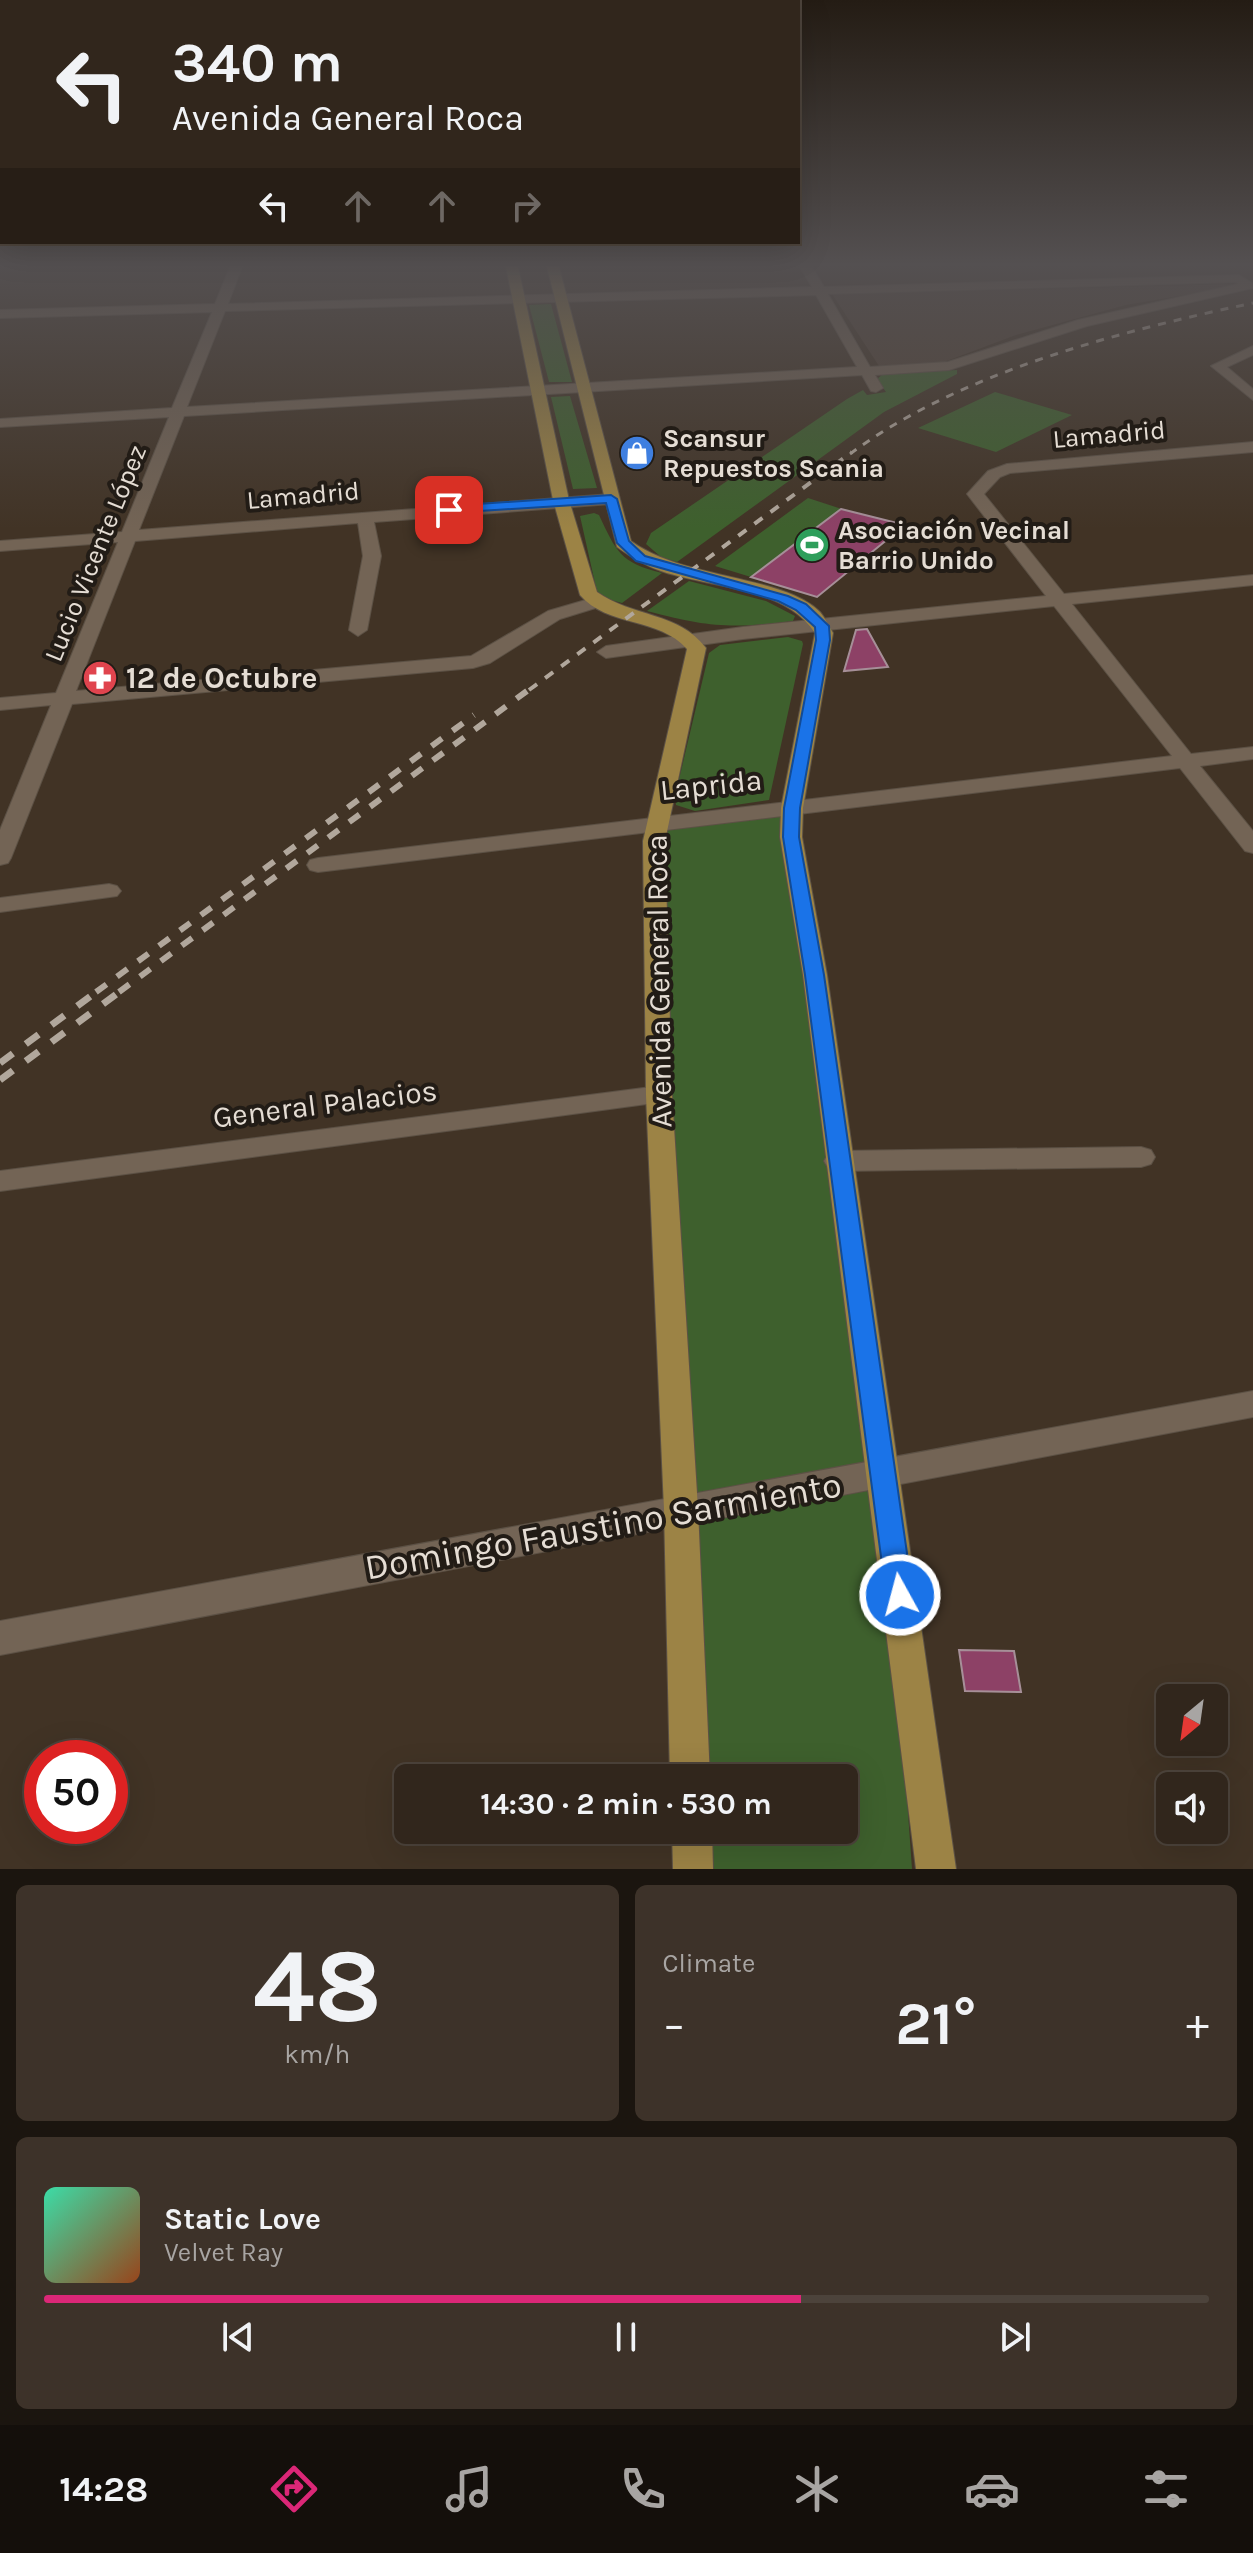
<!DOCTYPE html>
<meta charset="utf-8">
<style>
:root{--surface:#31261c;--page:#3d3229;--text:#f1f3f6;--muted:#a8a5a3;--line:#4c433b;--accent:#db2777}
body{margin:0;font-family:Karla,sans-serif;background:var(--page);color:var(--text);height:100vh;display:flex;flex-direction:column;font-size:30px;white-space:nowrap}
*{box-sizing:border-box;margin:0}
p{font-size:26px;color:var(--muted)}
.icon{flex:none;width:44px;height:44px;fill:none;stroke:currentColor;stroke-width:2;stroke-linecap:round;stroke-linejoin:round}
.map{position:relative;height:1869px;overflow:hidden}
.side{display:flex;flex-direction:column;gap:16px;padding:16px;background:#1b150f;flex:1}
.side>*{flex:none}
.banner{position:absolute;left:0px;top:0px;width:800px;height:244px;box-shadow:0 8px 32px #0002,0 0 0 2px var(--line);background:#31261c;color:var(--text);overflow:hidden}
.needle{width:52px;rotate:209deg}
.buttons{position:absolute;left:1156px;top:1684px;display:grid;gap:16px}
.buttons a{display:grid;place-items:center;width:72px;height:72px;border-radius:12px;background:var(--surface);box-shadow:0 8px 32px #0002,0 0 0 2px var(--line);font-size:40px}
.speed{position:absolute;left:24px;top:1740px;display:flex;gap:16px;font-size:40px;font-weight:700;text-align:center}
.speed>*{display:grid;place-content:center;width:104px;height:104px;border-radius:50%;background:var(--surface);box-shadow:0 8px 32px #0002,0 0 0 2px var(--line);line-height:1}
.speed .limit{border:12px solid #d22;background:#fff;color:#111}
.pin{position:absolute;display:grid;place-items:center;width:68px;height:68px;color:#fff;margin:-34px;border-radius:16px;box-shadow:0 4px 12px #0006}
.me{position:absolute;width:88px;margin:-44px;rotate:353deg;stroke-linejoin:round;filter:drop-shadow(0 0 6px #0008)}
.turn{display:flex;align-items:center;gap:28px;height:168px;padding:0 40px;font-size:36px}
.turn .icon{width:104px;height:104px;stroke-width:2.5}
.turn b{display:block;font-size:56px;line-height:68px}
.lanes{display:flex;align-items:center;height:76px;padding:0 40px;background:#0003;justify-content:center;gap:40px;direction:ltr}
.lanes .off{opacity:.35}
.big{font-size:60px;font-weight:700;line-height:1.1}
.side .card{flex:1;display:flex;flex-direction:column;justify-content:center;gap:12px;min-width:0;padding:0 28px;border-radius:12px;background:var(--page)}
.side .dial{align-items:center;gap:0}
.dial b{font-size:104px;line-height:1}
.song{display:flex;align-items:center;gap:24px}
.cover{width:96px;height:96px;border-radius:12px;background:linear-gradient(135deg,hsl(160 70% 55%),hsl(20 70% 35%))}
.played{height:8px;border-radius:4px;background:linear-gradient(90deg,var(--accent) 65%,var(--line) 65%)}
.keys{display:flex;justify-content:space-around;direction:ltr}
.heat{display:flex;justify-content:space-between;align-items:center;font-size:44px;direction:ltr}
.side .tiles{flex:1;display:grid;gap:16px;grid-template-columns:1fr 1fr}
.card:last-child{grid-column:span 2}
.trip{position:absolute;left:394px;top:1764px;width:464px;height:80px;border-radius:12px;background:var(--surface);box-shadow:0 8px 32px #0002,0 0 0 2px var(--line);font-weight:700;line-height:80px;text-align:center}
.dock{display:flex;height:128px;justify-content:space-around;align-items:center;background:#140f0b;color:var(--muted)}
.dock .icon{width:56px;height:56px}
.dock .selected{color:var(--accent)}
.dock b{font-size:36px;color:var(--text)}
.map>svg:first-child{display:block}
</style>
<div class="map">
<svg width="1253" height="1869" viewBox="0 0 1253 1869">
<rect width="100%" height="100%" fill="#413325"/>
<polygon fill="#504135" points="1235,284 1237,286 1126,305 1016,335 944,362 879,366 832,294"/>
<g fill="#3e602d">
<polygon points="551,304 572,382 549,382 529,305"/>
<polygon points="957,370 957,374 884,412 677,562 661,557 646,544 651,533 847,399 863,390 867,395 886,392 877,379 883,374"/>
<polygon points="995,392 1072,415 996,452 918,428"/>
<polygon points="570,396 597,488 573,489 551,397"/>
<polygon points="808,498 854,513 905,525 817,597 715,566"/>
<path d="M594,513L599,515C616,551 620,563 662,573L622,603L607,599L597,592L580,516Z"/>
<path d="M689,581L766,601L795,616L793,621C731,629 707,627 647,611Z"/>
<polygon points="788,637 802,641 803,644 769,800 695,811 676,805 675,796 709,653 720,645"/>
<polygon points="792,808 884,1474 912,1869 708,1869 705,1830 844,1830 844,1778 701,1778 656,823"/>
</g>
<g fill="#8d4166" stroke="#a68f98" stroke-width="2">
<polygon points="841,509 905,525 817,597 751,577"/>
<polygon points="867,629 888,667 844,671 856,630"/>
<polygon points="959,1650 1014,1651 1021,1692 965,1691"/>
</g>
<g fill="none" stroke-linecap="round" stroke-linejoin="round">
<g stroke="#5c5145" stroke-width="2">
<g id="minor">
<path d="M230,267H242L228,304L812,287L800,267H812L824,287L1239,275L1252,283L1253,288L1087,326L949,370L875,375L883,388L876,392L871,391L862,375L184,416L139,530L611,494L619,499L611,504L374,522L381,556L367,630L358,636L349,630L363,556L358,523L135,541L76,691L471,656L548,611L596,597L605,602L602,606L560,619L490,663L473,668L72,704L11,858L8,863L0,865V830L51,705L0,710V698L56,693L118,542L0,551V541L122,532L169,417L0,427V419L172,408L212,312L0,318V310L215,304ZM1236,282L1238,284L1078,320L948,362L870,367L828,294ZM816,295L857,367L187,407L225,311Z"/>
<polygon points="1253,346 1253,355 1227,367 1253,389 1253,400 1211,366"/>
<polygon points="1253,442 1253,452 1010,473 1000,477 984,494 1064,594 1253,575 1253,585 1072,604 1191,754 1253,747 1253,759 1200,766 1253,831 1253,853 1245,851 1180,768 318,872 310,870 307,865 310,860 318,858 1172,756 1054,606 743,639 606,658 597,652 606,646 743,627 1046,596 967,494 988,471 1007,464"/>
<polygon points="109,884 117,886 121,891 117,896 0,912 0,898"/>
<polygon points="659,1086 669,1089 672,1095 669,1101 0,1191 0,1171"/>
<polygon points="1141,1147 1151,1150 1155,1157 1151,1164 1141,1167 838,1171 828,1168 824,1161 828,1154 838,1151"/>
<polygon points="1253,1391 1253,1417 0,1655 0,1621"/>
</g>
</g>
<g stroke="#5c5145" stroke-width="2">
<g id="major">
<path d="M506,267H518L569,500L597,592C632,617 679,612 706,648L665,841L672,1095L698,1509L710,1778H670L664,1509L646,1095L643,841L687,649C659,617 607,627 580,595L553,500Z"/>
<path d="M547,267H559L631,541C682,579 783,575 820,612C825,618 829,626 833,633L803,808L802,837L827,975L956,1869H916L803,975L780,837L781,808L815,633C785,586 709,588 661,571C644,565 631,557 617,547Z"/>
<polygon points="672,1830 712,1830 713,1869 673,1869"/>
</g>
</g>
<use href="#minor" fill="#736455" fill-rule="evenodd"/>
<use href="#major" fill="#9c8345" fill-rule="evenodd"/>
<path stroke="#b1a79c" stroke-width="3" stroke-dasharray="8 8" stroke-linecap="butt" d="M850,454C960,372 1121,331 1253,303"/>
<polyline stroke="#b1a79c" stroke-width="4" stroke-dasharray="10 10" stroke-linecap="butt" points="529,690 852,452"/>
<g stroke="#b1a79c" stroke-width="6" stroke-dasharray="13 13" stroke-linecap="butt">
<polyline points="96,992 474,715"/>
<polyline points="119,992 531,688"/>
</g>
<g stroke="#b1a79c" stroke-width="7" stroke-dasharray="16 16" stroke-linecap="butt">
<polyline points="0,1063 99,990"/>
<polyline points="0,1080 122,990"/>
</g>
</g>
<linearGradient id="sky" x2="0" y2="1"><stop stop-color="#241c14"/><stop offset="0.5" stop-color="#545051"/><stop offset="1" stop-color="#545051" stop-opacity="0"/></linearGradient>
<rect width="1253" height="529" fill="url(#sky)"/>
<polygon fill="#1a73e8" stroke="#114b97" stroke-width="2" points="611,495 617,499 629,541 645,556 788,596 806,604 829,626 830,640 800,808 799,837 824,975 913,1595 909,1604 900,1608 890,1604 886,1595 805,975 783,837 784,808 816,640 815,627 796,610 778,601 636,561 617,543 606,503 449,513 443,510 449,506"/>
<defs>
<g id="shop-disc" transform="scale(1.8)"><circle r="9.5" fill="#3f7fe0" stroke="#221c16"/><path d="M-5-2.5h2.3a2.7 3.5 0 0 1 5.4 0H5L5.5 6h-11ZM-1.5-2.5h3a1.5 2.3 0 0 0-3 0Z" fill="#fff"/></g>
<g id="stadium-disc" transform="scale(1.8)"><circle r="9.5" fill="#2e9e5b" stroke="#221c16"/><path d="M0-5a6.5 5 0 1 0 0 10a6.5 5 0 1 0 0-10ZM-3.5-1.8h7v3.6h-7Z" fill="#fff"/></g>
<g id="pharmacy-disc" transform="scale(1.8)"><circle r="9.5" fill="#e0444e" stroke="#221c16"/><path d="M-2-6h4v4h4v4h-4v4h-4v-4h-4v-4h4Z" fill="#fff"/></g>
</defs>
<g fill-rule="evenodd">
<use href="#shop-disc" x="637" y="453"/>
<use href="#stadium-disc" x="812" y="545"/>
<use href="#pharmacy-disc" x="100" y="678"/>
</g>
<g text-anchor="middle" stroke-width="8" stroke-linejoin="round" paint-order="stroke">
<g font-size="26" fill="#e5ddd4" stroke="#221c16">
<text transform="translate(1109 434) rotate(-5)" y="9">Lamadrid</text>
<text transform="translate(303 495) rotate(-5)" y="9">Lamadrid</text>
<text transform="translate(95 553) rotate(-68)" y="9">Lucio Vicente López</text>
</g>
<g font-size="26" font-weight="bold" fill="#e5ddd4" stroke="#221c16" text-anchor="start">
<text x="663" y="447">Scansur<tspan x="663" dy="30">Repuestos Scania</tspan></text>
<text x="838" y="539">Asociación Vecinal<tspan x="838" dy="30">Barrio Unido</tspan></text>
</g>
<g font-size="30" font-weight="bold" fill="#e5ddd4" stroke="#221c16" text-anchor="start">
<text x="126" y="688">12 de Octubre</text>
</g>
<g font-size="30" fill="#e5ddd4" stroke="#221c16">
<text transform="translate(711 785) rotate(-6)" y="10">Laprida</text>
<text transform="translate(659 981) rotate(-91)" y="10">Avenida General Roca</text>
<text transform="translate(325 1104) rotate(-7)" y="10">General Palacios</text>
</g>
<g font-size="36" fill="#e5ddd4" stroke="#221c16">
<text transform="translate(603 1525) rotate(-10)" y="13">Domingo Faustino Sarmiento</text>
</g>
</g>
</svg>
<div class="buttons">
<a><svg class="needle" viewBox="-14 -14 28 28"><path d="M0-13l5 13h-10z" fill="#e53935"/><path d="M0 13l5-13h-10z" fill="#a8a5a3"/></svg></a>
<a><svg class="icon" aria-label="sound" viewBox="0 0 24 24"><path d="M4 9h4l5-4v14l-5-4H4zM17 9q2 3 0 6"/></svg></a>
</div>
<div class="speed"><div class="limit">50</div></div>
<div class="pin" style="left:449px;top:510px;background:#d93025"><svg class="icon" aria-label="arrive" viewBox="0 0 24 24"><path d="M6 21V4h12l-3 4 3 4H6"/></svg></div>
<svg class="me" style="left:900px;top:1595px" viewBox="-20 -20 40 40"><circle r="17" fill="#1a73e8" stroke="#fff" stroke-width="3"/><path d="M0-11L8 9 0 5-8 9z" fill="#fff"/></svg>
<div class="trip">14:30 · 2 min · 530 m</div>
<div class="banner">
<div class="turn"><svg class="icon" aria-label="left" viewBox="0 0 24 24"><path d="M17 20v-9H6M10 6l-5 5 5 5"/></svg><div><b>340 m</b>Avenida General Roca</div></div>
<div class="lanes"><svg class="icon" aria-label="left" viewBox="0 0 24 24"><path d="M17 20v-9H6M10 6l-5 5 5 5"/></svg><svg class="icon off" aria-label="ahead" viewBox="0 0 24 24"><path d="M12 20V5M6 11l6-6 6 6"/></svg><svg class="icon off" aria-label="ahead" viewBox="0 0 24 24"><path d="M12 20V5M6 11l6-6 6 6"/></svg><svg class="icon off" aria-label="right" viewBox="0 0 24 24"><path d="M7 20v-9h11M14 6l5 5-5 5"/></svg></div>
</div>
</div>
<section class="side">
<div class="tiles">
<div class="card dial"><b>48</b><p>km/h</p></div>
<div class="card"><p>Climate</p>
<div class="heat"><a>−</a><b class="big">21°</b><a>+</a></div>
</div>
<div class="card">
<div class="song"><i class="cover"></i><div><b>Static Love</b><p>Velvet Ray</p></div></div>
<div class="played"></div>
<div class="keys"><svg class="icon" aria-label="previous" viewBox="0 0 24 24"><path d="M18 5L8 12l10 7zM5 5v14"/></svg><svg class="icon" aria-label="pause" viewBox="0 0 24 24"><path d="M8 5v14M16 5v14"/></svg><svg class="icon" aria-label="next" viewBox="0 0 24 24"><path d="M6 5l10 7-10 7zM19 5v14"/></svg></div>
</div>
</div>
</section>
<nav class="dock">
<b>14:28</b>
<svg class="icon selected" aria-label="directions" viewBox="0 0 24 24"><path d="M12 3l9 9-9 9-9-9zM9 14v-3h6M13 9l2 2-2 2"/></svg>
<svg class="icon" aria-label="music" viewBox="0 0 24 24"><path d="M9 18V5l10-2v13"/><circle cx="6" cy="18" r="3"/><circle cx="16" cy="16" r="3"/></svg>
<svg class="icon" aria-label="phone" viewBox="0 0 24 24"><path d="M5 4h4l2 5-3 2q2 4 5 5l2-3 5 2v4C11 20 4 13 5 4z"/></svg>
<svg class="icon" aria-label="climate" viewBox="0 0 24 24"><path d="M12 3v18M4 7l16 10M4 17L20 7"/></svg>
<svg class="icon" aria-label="car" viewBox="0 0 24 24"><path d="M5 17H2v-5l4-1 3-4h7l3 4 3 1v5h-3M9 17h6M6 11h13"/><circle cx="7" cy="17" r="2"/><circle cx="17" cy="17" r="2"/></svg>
<svg class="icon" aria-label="filters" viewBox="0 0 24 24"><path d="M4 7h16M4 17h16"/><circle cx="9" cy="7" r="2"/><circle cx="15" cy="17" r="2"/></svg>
</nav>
